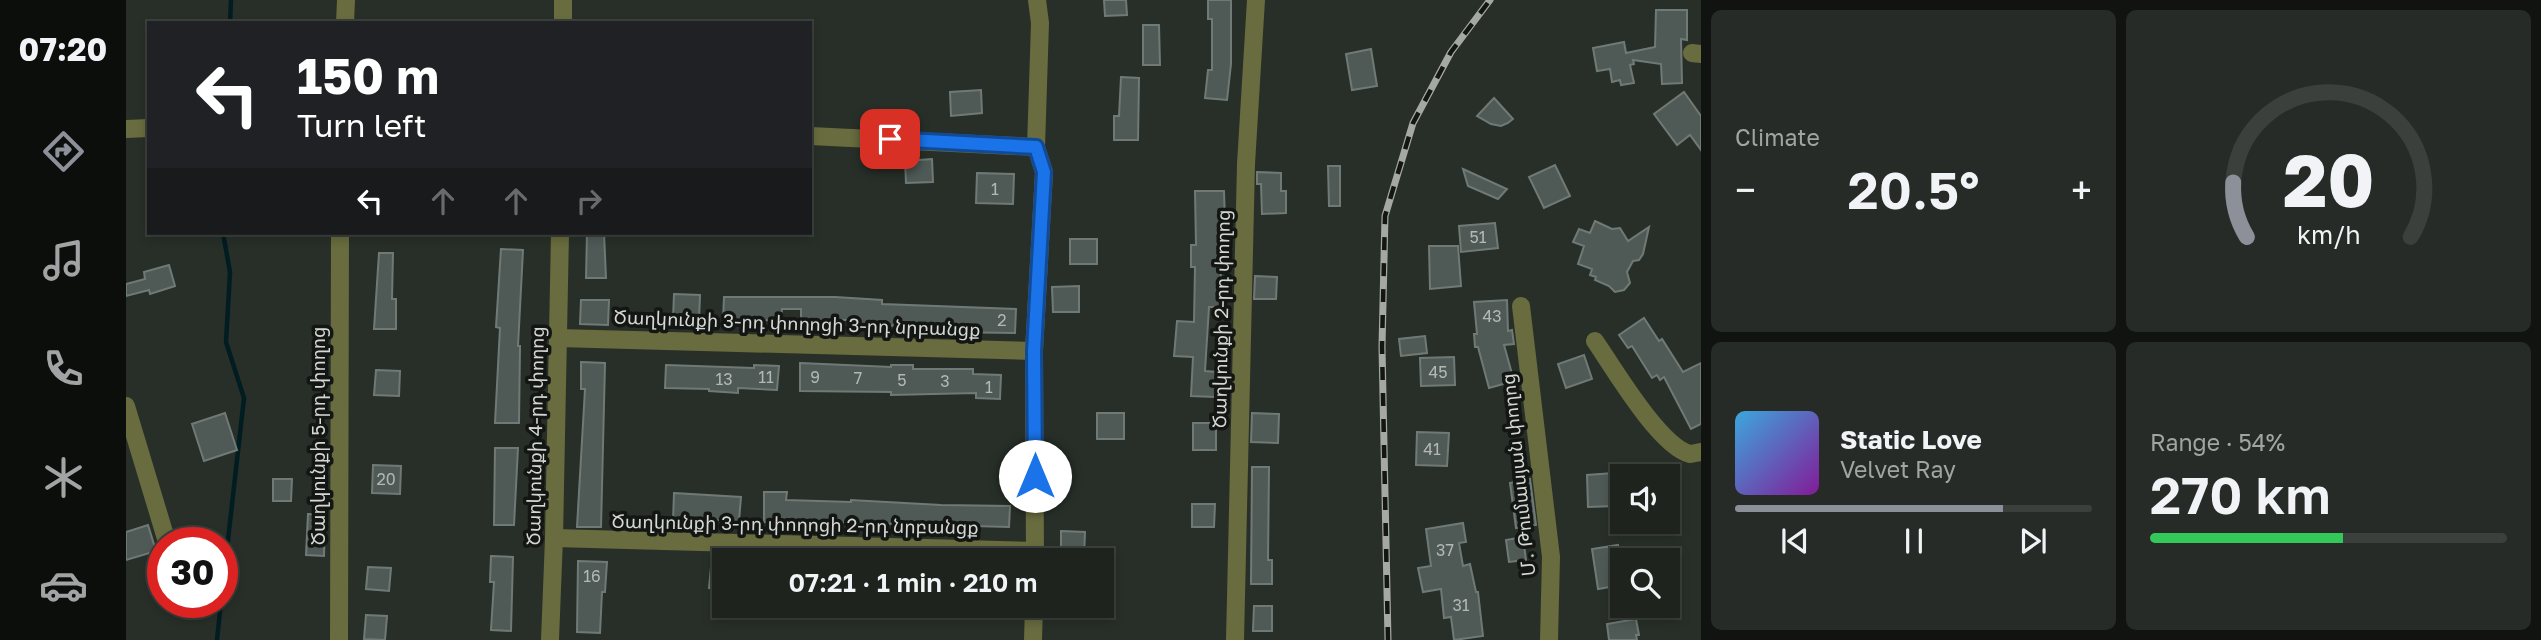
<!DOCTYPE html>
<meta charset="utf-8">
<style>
:root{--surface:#1e231e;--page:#262b27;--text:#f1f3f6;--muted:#a1a4a4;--line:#3c403c;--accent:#8c9099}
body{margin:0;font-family:"Golos Text","Noto Sans Armenian",sans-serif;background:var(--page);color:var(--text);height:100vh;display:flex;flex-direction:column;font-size:26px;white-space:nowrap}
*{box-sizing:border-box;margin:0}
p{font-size:23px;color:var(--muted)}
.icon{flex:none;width:38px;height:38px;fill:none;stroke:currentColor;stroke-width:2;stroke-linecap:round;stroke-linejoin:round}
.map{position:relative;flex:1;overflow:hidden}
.panel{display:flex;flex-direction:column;gap:10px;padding:10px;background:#101310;width:840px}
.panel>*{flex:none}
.hud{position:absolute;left:21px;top:21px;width:665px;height:214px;border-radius:0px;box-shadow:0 4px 10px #0003,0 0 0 2px var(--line);background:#202124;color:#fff;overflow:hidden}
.buttons{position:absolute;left:1484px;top:464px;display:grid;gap:14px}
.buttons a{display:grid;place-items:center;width:70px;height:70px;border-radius:0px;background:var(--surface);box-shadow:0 4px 10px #0003,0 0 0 2px var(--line);font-size:35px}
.speed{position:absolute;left:21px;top:527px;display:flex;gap:14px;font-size:35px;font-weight:700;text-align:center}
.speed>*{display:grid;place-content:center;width:91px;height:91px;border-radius:50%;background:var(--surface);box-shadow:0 4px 10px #0003,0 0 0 2px var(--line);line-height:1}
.speed .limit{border:10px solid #d22;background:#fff;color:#111}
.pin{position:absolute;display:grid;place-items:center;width:60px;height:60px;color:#fff;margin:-30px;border-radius:14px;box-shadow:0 4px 10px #0006}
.me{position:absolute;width:77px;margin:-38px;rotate:0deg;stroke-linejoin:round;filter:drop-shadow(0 0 5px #0008)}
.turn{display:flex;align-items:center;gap:24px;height:147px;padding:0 35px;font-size:32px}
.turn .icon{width:91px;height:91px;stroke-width:2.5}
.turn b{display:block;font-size:49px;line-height:60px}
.lanes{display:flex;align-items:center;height:66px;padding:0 35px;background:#0003;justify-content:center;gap:35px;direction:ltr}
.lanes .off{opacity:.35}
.big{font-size:52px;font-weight:600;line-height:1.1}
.panel .card{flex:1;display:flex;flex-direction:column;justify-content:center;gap:10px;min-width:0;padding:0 24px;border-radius:10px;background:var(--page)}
.panel .dial{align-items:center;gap:0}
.dial svg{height:182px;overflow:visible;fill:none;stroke:var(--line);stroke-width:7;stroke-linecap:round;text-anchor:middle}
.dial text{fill:var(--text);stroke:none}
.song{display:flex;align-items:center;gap:21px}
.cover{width:84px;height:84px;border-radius:10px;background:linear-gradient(135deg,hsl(200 70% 55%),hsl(290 70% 35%))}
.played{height:7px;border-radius:4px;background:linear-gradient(90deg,var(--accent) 75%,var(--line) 75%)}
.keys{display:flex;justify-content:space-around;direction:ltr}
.heat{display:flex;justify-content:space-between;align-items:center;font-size:38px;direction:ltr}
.charge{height:10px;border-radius:5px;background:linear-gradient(90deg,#34c759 54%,var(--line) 0)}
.panel .tiles{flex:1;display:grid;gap:10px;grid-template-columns:repeat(2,1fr)}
.trip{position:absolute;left:586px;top:548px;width:402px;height:70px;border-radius:0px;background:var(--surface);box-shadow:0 4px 10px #0003,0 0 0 2px var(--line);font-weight:600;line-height:70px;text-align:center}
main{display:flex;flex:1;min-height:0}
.tabs{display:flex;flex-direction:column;width:126px;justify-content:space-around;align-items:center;background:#0c0e0c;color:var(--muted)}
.tabs .icon{width:49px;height:49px}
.tabs .active{color:var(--accent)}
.tabs b{font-size:32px;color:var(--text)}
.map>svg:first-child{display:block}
</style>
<main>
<nav class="tabs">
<b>07:20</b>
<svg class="icon active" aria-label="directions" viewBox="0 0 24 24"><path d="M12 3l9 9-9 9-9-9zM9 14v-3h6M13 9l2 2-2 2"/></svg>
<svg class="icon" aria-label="music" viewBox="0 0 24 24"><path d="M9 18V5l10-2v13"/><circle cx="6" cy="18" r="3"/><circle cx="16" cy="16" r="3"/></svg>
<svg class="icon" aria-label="phone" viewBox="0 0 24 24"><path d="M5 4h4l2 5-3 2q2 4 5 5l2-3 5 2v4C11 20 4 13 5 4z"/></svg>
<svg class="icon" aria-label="climate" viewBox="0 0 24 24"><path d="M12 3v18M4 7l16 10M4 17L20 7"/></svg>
<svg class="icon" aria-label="car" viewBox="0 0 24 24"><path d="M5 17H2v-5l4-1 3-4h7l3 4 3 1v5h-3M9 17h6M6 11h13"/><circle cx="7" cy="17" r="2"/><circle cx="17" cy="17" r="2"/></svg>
</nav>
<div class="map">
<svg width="1575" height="640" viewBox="0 0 1575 640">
<rect width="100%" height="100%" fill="#282f28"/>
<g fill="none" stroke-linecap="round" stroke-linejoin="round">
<g stroke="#011d21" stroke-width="4.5">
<polyline points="104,23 105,0"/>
<polyline points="96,593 118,398 100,342 104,272 97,233"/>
<polyline points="91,640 95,602"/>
</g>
</g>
<g fill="#4f5a57" stroke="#6f7a77" stroke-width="2">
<polygon points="978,0 1000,0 1001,15 979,16"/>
<polygon points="1082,0 1105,0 1105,64 1101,100 1079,98 1082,70 1086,70 1086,19 1082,19"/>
<polygon points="1530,10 1561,10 1561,40 1555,39 1556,83 1536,84 1535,64 1507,60 1508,64 1504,65 1508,83 1495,85 1494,80 1486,82 1484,69 1471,71 1467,48 1498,42 1500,53 1529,47"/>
<polygon points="1017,25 1033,25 1034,65 1017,65"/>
<polygon points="1245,49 1251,86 1226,90 1220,54"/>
<polygon points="995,77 1013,78 1012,140 988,140 988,116 993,116"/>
<polygon points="855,90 856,113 825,116 824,92"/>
<polygon points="1558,92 1575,116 1575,150 1564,135 1551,145 1528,114"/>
<polygon points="1368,98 1387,119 1382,123 1375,126 1365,124 1351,116"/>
<polygon points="806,159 807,182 780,183 779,161"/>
<polygon points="1429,165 1444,196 1418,208 1403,177"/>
<polygon points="1202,166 1214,166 1214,206 1203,206"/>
<polygon points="1337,169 1381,189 1372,199 1342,186"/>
<polygon points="1131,172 1155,173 1155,191 1160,191 1160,213 1136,214 1135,184 1131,184"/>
<polygon points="851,173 888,174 887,204 850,203"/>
<polygon points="1069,191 1098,191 1099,223 1093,223 1096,307 1083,307 1079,371 1091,372 1089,397 1065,396 1067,357 1048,356 1051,321 1068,322 1069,267 1065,267 1065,245 1070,245"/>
<polygon points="1469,221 1486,229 1494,228 1502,241 1523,227 1517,254 1513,260 1507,261 1501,272 1504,283 1498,290 1489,292 1483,286 1469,280 1470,277 1464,275 1466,269 1452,264 1458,246 1447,242 1453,229 1464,233"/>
<polygon points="1369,223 1372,248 1335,252 1333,226"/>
<polygon points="461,233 478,233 480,278 460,278"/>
<rect x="944" y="239" width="27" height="25"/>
<polygon points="1303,246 1332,246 1335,286 1304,289"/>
<polygon points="375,249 397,250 392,346 394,346 393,423 369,423 374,328 370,327"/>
<polygon points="253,253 267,253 266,299 270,299 270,329 248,329"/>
<polygon points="43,265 49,286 24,294 23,290 0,296 0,284 19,279 18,272"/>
<polygon points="1129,276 1151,277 1150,299 1128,299"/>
<polygon points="953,286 953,312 927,312 926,287"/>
<polygon points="548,294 574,295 573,320 547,319"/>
<polygon points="598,297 709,297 756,300 756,304 890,309 889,333 816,332 816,328 729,324 729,320 675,320 675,309 656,309 655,320 597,321"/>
<polygon points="455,300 483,300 482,325 454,324"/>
<polygon points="1381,300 1382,331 1386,330 1388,344 1378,345 1388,381 1363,388 1352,347 1349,347 1348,334 1351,334 1348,302"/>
<polygon points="1518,318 1533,341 1536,339 1557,372 1575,363 1575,424 1565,429 1538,377 1534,380 1531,375 1526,378 1506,346 1502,348 1493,335"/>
<polygon points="1299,336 1301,353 1275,356 1273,339"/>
<polygon points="1458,355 1466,379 1440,388 1432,364"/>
<polygon points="1328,357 1329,385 1295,386 1294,358"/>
<polygon points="455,362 479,363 475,527 451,527 459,389 455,389"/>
<polygon points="674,363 765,367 765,365 787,365 787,369 847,369 847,374 875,375 874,399 850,398 850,393 765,395 765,392 674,391"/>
<polygon points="540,365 628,368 628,365 653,366 651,390 612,388 612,393 583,391 583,389 539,388"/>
<polygon points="250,370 274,371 273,396 248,395"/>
<polygon points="99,413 111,450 78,461 66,424"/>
<rect x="971" y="413" width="27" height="26"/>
<polygon points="1126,413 1153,414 1152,443 1125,442"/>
<rect x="1067" y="423" width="23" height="27"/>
<polygon points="1291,432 1323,433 1321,466 1290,465"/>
<polygon points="369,448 392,448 388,525 368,525"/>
<polygon points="247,465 275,466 274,494 246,493"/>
<polygon points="1126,467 1143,467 1142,560 1146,560 1146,584 1125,584"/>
<polygon points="1487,473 1489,506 1462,507 1461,475"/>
<polygon points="147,479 166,479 165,501 147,501"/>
<polygon points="1404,479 1410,525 1390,528 1384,483"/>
<polygon points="638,492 661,492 660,500 725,502 725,500 815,505 884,506 883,527 660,521 660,523 638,522"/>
<polygon points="548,493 615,497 613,521 571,519 571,522 547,521"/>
<polygon points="1066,504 1089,504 1088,527 1066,527"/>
<polygon points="182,514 199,515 198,556 180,555"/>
<polygon points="1337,523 1340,542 1333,543 1337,566 1344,564 1350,592 1352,592 1357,636 1328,640 1325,617 1318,618 1315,589 1297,592 1292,568 1305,566 1300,529"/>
<polygon points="22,525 30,551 0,560 0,532"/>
<polygon points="935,531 959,532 958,558 935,558"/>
<polygon points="1397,537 1400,560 1383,562 1380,540"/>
<polygon points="1492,545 1496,585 1472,589 1466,549"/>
<polygon points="365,556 387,557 385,631 365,630 368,582 364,582"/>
<polygon points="452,561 481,562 479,592 476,592 474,633 451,632"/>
<polygon points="242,567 265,568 263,591 240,589"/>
<polygon points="585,567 598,568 598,589 583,588"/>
<polygon points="1128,606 1146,606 1146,631 1127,631"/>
<polygon points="240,615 261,616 259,640 238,639"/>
<polygon points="1510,619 1513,635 1510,635 1511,640 1483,640 1481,624"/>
</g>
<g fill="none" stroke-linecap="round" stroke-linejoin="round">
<g stroke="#686c3e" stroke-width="18">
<polyline points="219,23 220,0"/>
<polyline points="437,23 437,0"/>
<polyline points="1566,53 1575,54"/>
<polyline points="0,129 23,128"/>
<polyline points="684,136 910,147"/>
<polyline points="1395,306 1425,557 1423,640"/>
<polyline points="432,338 908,351"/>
<path d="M1469,341C1487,367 1533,446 1564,454C1565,454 1574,452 1575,452"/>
<polyline points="0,406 41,542"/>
<polyline points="428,538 909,551"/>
<polyline points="909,560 908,351 918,172 910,147 914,23 911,0"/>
<polyline points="59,602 61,609"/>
<polyline points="213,640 214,233"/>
<polyline points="424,640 428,538 434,233"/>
<polyline points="907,640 908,606"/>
<polyline points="1109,640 1120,164 1130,0"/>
</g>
<g stroke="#a4a9a4" stroke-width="7">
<polyline id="rail" points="1262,640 1256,347 1259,216 1287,123 1325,52 1364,0"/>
</g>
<use href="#rail" stroke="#131613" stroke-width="4.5" stroke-dasharray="13" stroke-linecap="butt"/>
</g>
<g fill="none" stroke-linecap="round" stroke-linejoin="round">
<g stroke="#114b97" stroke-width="18">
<polyline id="route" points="764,139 910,147 918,172 908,351 909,476"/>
</g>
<use href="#route" stroke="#1a73e8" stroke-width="12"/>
</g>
<g text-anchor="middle" stroke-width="7" stroke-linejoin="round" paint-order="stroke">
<g font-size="16" fill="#b3b8b5">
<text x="869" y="195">1</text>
<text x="1352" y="243">51</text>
<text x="1366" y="322">43</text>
<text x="876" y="326">2</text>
<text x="1312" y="378">45</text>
<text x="640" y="383">11</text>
<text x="689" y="383">9</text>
<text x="732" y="384">7</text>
<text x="598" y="385">13</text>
<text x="776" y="386">5</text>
<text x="819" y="387">3</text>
<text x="863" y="393">1</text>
<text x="1306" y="455">41</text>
<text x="260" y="485">20</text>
<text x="1319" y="556">37</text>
<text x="466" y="582">16</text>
<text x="1335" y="611">31</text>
</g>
<g font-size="19" fill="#d4d8d4" stroke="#131613">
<text transform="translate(1095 319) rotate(-89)" y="7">Ծաղկունքի 2-րդ փողոց</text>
<text transform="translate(671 323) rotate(2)" y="7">Ծաղկունքի 3-րդ փողոցի 3-րդ նրբանցք</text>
<text transform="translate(192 436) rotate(-90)" y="7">Ծաղկունքի 5-րդ փողոց</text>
<text transform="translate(409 436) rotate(-89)" y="7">Ծաղկունքի 4-րդ փողոց</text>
<text transform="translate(1392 475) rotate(-96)" y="7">Մ․ Թումասյան փողոց</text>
<text transform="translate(669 524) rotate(1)" y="7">Ծաղկունքի 3-րդ փողոցի 2-րդ նրբանցք</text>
</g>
</g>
</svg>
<div class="buttons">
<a><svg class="icon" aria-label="sound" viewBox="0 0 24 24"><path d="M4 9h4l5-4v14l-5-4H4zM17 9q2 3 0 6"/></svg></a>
<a><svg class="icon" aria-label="search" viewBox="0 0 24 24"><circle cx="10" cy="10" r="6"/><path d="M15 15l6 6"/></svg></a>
</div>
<div class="speed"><div class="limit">30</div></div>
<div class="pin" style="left:764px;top:139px;background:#d93025"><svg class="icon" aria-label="arrive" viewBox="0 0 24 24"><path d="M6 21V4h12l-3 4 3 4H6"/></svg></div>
<svg class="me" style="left:909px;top:476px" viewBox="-20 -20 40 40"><circle r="19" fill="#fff"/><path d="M0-13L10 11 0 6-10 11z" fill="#1a73e8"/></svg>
<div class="trip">07:21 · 1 min · 210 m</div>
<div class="hud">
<div class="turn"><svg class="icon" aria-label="left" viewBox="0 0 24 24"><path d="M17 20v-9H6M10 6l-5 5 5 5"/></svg><div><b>150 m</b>Turn left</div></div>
<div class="lanes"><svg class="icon" aria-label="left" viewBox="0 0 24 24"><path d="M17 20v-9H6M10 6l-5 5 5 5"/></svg><svg class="icon off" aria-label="ahead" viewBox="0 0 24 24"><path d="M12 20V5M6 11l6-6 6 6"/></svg><svg class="icon off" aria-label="ahead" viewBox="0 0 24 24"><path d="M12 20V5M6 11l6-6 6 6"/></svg><svg class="icon off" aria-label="right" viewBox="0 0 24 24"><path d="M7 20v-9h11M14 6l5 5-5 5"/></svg></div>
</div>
</div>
<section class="panel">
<div class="tiles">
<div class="card"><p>Climate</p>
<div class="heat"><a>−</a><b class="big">20.5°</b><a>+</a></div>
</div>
<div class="card dial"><svg viewBox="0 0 100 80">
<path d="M14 69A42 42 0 1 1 86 69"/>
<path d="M14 69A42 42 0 0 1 8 45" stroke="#8c9099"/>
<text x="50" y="56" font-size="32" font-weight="700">20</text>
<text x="50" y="72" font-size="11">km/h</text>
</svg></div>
<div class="card">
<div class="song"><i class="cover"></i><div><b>Static Love</b><p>Velvet Ray</p></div></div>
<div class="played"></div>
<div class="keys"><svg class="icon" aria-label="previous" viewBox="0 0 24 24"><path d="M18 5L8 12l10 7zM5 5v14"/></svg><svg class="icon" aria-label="pause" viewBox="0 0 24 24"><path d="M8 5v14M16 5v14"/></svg><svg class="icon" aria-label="next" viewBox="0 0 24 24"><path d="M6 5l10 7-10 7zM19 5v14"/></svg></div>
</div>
<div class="card"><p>Range · 54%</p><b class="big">270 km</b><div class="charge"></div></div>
</div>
</section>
</main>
